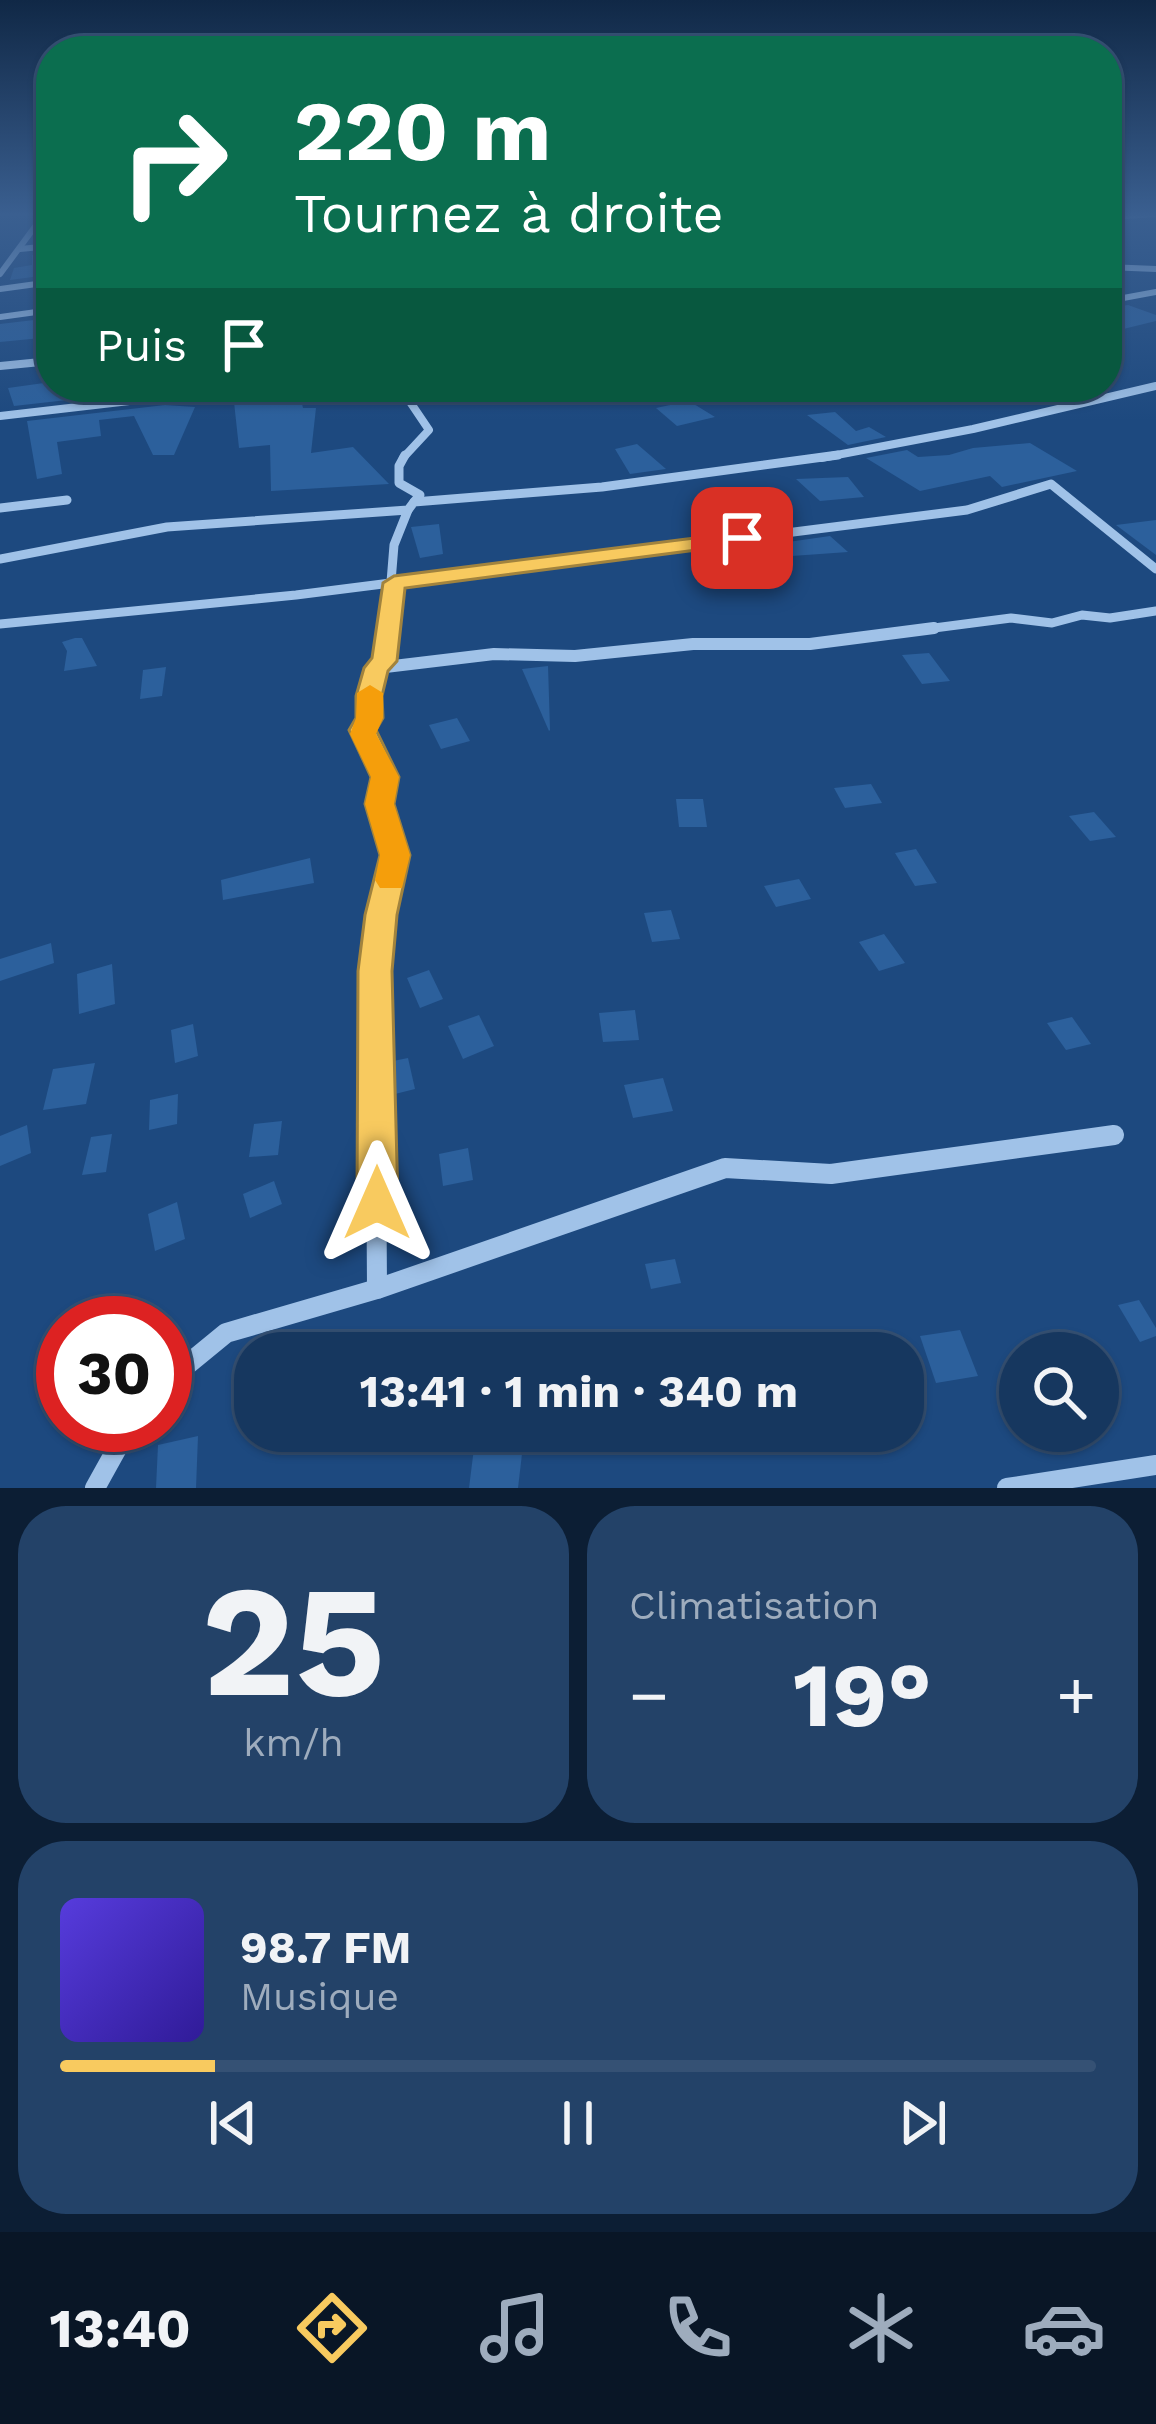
<!DOCTYPE html>
<html lang="fr">
<meta charset="utf-8">
<style>
:root{--surface:#16375f;--page:#234268;--text:#f1f3f6;--muted:#9eacbd;--line:#355174;--accent:#f8ca5f}
body{margin:0;font-family:"Work Sans",sans-serif;background:var(--page);color:var(--text);height:100vh;display:flex;flex-direction:column;font-size:45px;white-space:nowrap}
*{box-sizing:border-box;margin:0}
p{font-size:39px;color:var(--muted)}
.icon{flex:none;width:66px;height:66px;fill:none;stroke:currentColor;stroke-width:2;stroke-linecap:round;stroke-linejoin:round}
.map{position:relative;height:1488px;overflow:hidden}
.details{display:flex;flex-direction:column;gap:18px;padding:18px;background:#0c1e34;flex:1}
.details>*{flex:none}
.top-card{position:absolute;left:36px;top:36px;width:1086px;height:366px;border-radius:48px;box-shadow:0 3px 9px #0004,0 0 0 3px var(--line);background:#0b6e4f;color:#fff;overflow:hidden}
.tools{position:absolute;left:999px;top:1332px;display:grid;gap:24px}
.tools a{display:grid;place-items:center;width:120px;height:120px;border-radius:50%;background:var(--surface);box-shadow:0 3px 9px #0004,0 0 0 3px var(--line);font-size:60px}
.speed{position:absolute;left:36px;top:1296px;display:flex;gap:24px;font-size:60px;font-weight:700;text-align:center}
.speed>*{display:grid;place-content:center;width:156px;height:156px;border-radius:50%;background:var(--surface);box-shadow:0 3px 9px #0004,0 0 0 3px var(--line);line-height:1}
.speed .limit{border:18px solid #d22;background:#fff;color:#111}
.pin{position:absolute;display:grid;place-items:center;width:102px;height:102px;color:#fff;margin:-51px;border-radius:24px;box-shadow:0 6px 18px #0006}
.me{position:absolute;width:132px;margin:-66px;rotate:0deg;stroke-linejoin:round;filter:drop-shadow(0 0 9px #0008)}
.turn{display:flex;align-items:center;gap:42px;height:252px;padding:0 60px;font-size:54px}
.turn .icon{width:156px;height:156px;stroke-width:2.5}
.turn b{display:block;font-size:84px;line-height:102px}
.then{display:flex;align-items:center;height:114px;padding:0 60px;background:#0003;gap:24px;font-size:45px}
.big{font-size:90px;font-weight:700;line-height:1.1}
.details .tile{flex:1;display:flex;flex-direction:column;justify-content:center;gap:18px;min-width:0;padding:0 42px;border-radius:48px;background:var(--page)}
.details .dial{align-items:center;gap:0}
.dial b{font-size:156px;line-height:1}
.song{display:flex;align-items:center;gap:36px}
.cover{width:144px;height:144px;border-radius:18px;background:linear-gradient(135deg,hsl(250 70% 55%),hsl(250 70% 35%))}
.played{height:12px;border-radius:6px;background:linear-gradient(90deg,var(--accent) 15%,var(--line) 15%)}
.keys{display:flex;justify-content:space-around;direction:ltr}
.heat{display:flex;justify-content:space-between;align-items:center;font-size:66px;direction:ltr}
.details .tiles{flex:1;display:grid;gap:18px;grid-template-columns:1fr 1fr}
.tile:last-child{grid-column:span 2}
.trip{position:absolute;left:234px;top:1332px;width:690px;height:120px;border-radius:48px;background:var(--surface);box-shadow:0 3px 9px #0004,0 0 0 3px var(--line);font-weight:700;line-height:120px;text-align:center}
.menu{display:flex;height:192px;justify-content:space-around;align-items:center;background:#091626;color:var(--muted)}
.menu .icon{width:84px;height:84px}
.menu .current{color:var(--accent)}
.menu b{font-size:54px;color:var(--text)}
.map>svg:first-child{display:block}
</style>
<div class="map">
<svg width="1156" height="1488" viewBox="0 0 1156 1488">
<rect width="100%" height="100%" fill="#1d497f"/>
<g fill="#2c609c">
<polygon points="51,254 48,275 10,280 14,268 32,265 32,255"/>
<polygon points="1128,305 1156,315 1156,321 1107,333 1107,308"/>
<polygon points="51,318 51,337 0,342 0,324"/>
<polygon points="51,382 51,391 174,388 14,406 8,388"/>
<polygon points="301,399 303,408 316,408 311,453 353,447 389,484 271,491 270,445 239,448 234,402"/>
<polygon points="689,401 715,417 677,426 656,408"/>
<polygon points="165,405 195,407 174,455 153,455 134,416 99,420 101,436 57,442 62,474 37,479 27,421"/>
<polygon points="835,412 856,431 869,427 886,437 848,445 807,415"/>
<polygon points="1030,443 1077,471 1002,487 990,476 920,491 866,458 907,450 918,457 949,455 973,448"/>
<polygon points="637,444 651,456 666,469 630,474 615,449"/>
<polygon points="848,477 864,497 820,501 796,479"/>
<polygon points="1156,520 1156,555 1116,525"/>
<polygon points="439,524 443,554 420,558 411,527"/>
<polygon points="830,536 848,552 792,556 781,543"/>
<polygon points="75,638 82,638 97,666 64,671 67,651 62,642"/>
<polygon points="929,653 950,681 922,684 902,655"/>
<polygon points="548,666 550,730 549,731 522,669"/>
<polygon points="166,667 162,696 140,699 143,670"/>
<polygon points="457,718 470,741 441,749 429,725"/>
<polygon points="871,784 882,803 845,808 834,788"/>
<polygon points="676,799 703,799 707,827 679,827"/>
<polygon points="1094,812 1116,837 1090,841 1069,816"/>
<polygon points="916,849 937,883 915,886 895,853"/>
<polygon points="310,858 314,883 223,900 221,880"/>
<polygon points="799,879 811,899 776,907 764,886"/>
<polygon points="671,910 680,939 652,942 644,913"/>
<polygon points="884,934 905,963 879,971 859,942"/>
<polygon points="51,943 54,963 0,981 0,959"/>
<polygon points="112,964 115,1004 79,1014 77,974"/>
<polygon points="429,970 443,999 420,1008 407,978"/>
<polygon points="635,1010 639,1040 603,1042 599,1013"/>
<polygon points="479,1015 494,1046 463,1059 448,1026"/>
<polygon points="1072,1017 1091,1044 1066,1050 1047,1023"/>
<polygon points="193,1024 198,1056 175,1063 171,1030"/>
<polygon points="408,1058 415,1089 395,1094 388,1062"/>
<polygon points="95,1063 86,1104 43,1110 53,1069"/>
<polygon points="663,1078 673,1111 633,1118 624,1085"/>
<polygon points="178,1094 177,1124 149,1130 150,1100"/>
<polygon points="282,1121 278,1155 249,1157 254,1124"/>
<polygon points="27,1125 31,1153 0,1166 0,1136"/>
<polygon points="112,1134 106,1172 82,1175 91,1137"/>
<polygon points="468,1148 473,1180 443,1186 439,1154"/>
<polygon points="274,1181 282,1204 250,1218 243,1194"/>
<polygon points="177,1202 185,1239 155,1251 148,1214"/>
<polygon points="675,1259 681,1283 651,1289 645,1264"/>
<polygon points="1139,1300 1156,1328 1156,1336 1140,1342 1118,1305"/>
<polygon points="960,1330 978,1376 936,1383 920,1336"/>
<polygon points="476,1432 524,1437 518,1488 469,1488"/>
<polygon points="198,1436 196,1488 156,1488 158,1445"/>
</g>
<g fill="none" stroke-linecap="round" stroke-linejoin="round">
<g stroke="#a0c2e8" stroke-width="6">
<polyline points="1107,217 1156,214"/>
<polyline points="20,249 51,246"/>
<polyline points="1107,267 1156,269"/>
<polyline points="0,274 45,213"/>
<polyline points="0,289 51,282"/>
<polyline points="1107,301 1156,292"/>
<polyline points="0,317 51,310"/>
</g>
<g stroke="#a0c2e8" stroke-width="8">
<polyline points="0,366 51,361"/>
<polyline points="400,387 429,430 403,458"/>
<polyline points="409,387 438,387"/>
<polyline points="0,416 164,397 372,387"/>
<polyline points="821,458 973,429 1156,386"/>
</g>
<g stroke="#a0c2e8" stroke-width="9">
<polyline points="405,455 399,466 399,483 420,495 414,502"/>
<polyline points="0,508 67,500"/>
<polyline points="0,559 167,527 408,510 414,502 602,487 838,455"/>
<polyline points="0,624 296,595 967,510 1051,484 1156,569"/>
<polyline points="387,631 394,545 408,510"/>
<polyline points="911,631 1011,618 1052,623 1082,615 1110,618 1156,611"/>
</g>
<g stroke="#a0c2e8" stroke-width="12">
<polyline points="387,628 384,661 374,676 363,730 385,777 380,804 394,852"/>
<polyline points="377,668 494,654 575,656 693,644 810,644 934,628"/>
</g>
<polyline stroke="#a0c2e8" stroke-width="15" points="376,1132 375,972 393,849"/>
<g stroke="#a0c2e8" stroke-width="20">
<polyline points="376,1129 377,1289"/>
<polyline points="165,1383 226,1333 377,1289 725,1168 831,1174 1114,1135"/>
<polyline points="95,1488 130,1425"/>
<polyline points="1007,1488 1156,1465"/>
</g>
</g>
<linearGradient id="sky" x2="0" y2="1"><stop stop-color="#102846"/><stop offset="0.51" stop-color="#3a5f90"/><stop offset="1" stop-color="#3a5f90" stop-opacity="0"/></linearGradient>
<rect width="1156" height="421" fill="url(#sky)"/>
<polygon fill="#f8ca5f" stroke="#a1833e" stroke-width="3" points="742,532 753,538 750,543 405,588 397,661 388,671 382,696 383,718 376,730 399,777 394,804 410,855 397,915 392,971 398,1203 392,1217 377,1222 363,1217 357,1203 358,971 365,915 380,855 365,804 371,777 349,730 356,718 356,696 364,668 372,658 383,583 394,576"/>
<polygon fill="#f59e0b" points="370,685 383,693 383,718 376,734 399,777 394,804 410,855 402,888 380,888 375,880 380,855 365,804 371,777 350,734 356,718 357,693"/>
</svg>
<div class="tools">
<a><svg class="icon" aria-label="search" viewBox="0 0 24 24"><circle cx="10" cy="10" r="6"/><path d="M15 15l6 6"/></svg></a>
</div>
<div class="speed"><div class="limit">30</div></div>
<div class="pin" style="left:742px;top:538px;background:#d93025"><svg class="icon" aria-label="arrive" viewBox="0 0 24 24"><path d="M6 21V4h12l-3 4 3 4H6"/></svg></div>
<svg class="me" style="left:377px;top:1203px" viewBox="-20 -20 40 40"><path d="M0-17L14 15 0 8-14 15z" fill="#f8ca5f" stroke="#fff" stroke-width="4"/></svg>
<div class="trip">13:41 · 1 min · 340 m</div>
<div class="top-card">
<div class="turn"><svg class="icon" aria-label="right" viewBox="0 0 24 24"><path d="M7 20v-9h11M14 6l5 5-5 5"/></svg><div><b>220 m</b>Tournez à droite</div></div>
<div class="then">Puis<svg class="icon" aria-label="arrive" viewBox="0 0 24 24"><path d="M6 21V4h12l-3 4 3 4H6"/></svg></div>
</div>
</div>
<section class="details">
<div class="tiles">
<div class="tile dial"><b>25</b><p>km/h</p></div>
<div class="tile"><p>Climatisation</p>
<div class="heat"><a>−</a><b class="big">19°</b><a>+</a></div>
</div>
<div class="tile">
<div class="song"><i class="cover"></i><div><b>98.7 FM</b><p>Musique</p></div></div>
<div class="played"></div>
<div class="keys"><svg class="icon" aria-label="previous" viewBox="0 0 24 24"><path d="M18 5L8 12l10 7zM5 5v14"/></svg><svg class="icon" aria-label="pause" viewBox="0 0 24 24"><path d="M8 5v14M16 5v14"/></svg><svg class="icon" aria-label="next" viewBox="0 0 24 24"><path d="M6 5l10 7-10 7zM19 5v14"/></svg></div>
</div>
</div>
</section>
<nav class="menu">
<b>13:40</b>
<svg class="icon current" aria-label="directions" viewBox="0 0 24 24"><path d="M12 3l9 9-9 9-9-9zM9 14v-3h6M13 9l2 2-2 2"/></svg>
<svg class="icon" aria-label="music" viewBox="0 0 24 24"><path d="M9 18V5l10-2v13"/><circle cx="6" cy="18" r="3"/><circle cx="16" cy="16" r="3"/></svg>
<svg class="icon" aria-label="phone" viewBox="0 0 24 24"><path d="M5 4h4l2 5-3 2q2 4 5 5l2-3 5 2v4C11 20 4 13 5 4z"/></svg>
<svg class="icon" aria-label="climate" viewBox="0 0 24 24"><path d="M12 3v18M4 7l16 10M4 17L20 7"/></svg>
<svg class="icon" aria-label="car" viewBox="0 0 24 24"><path d="M5 17H2v-5l4-1 3-4h7l3 4 3 1v5h-3M9 17h6M6 11h13"/><circle cx="7" cy="17" r="2"/><circle cx="17" cy="17" r="2"/></svg>
</nav>
